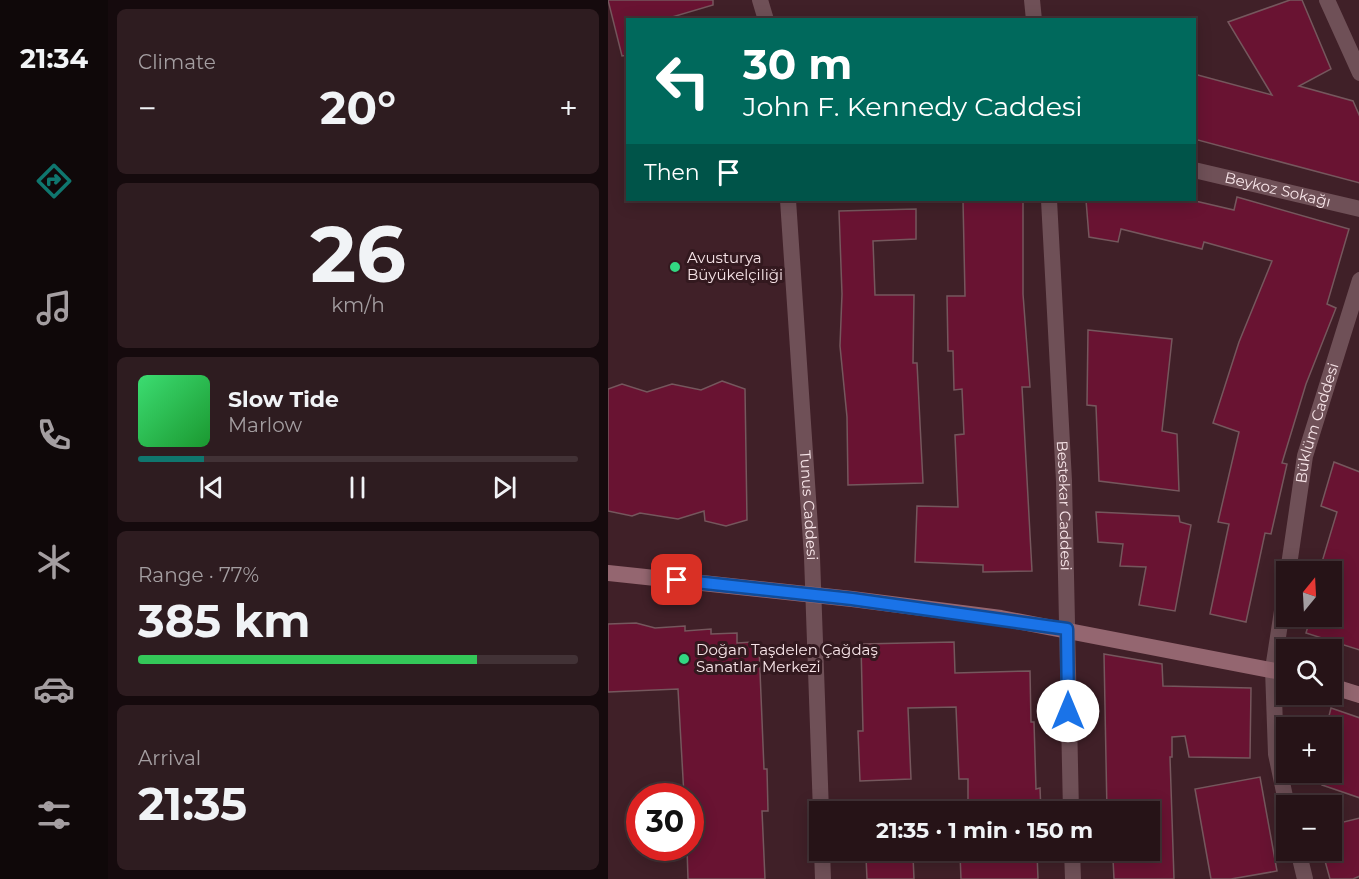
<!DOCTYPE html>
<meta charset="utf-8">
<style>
:root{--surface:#261317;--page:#2e1c20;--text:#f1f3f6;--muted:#a49ea1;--line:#423236;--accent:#0f766e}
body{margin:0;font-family:Montserrat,sans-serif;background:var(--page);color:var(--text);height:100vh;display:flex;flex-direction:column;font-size:22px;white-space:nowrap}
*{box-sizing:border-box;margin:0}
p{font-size:20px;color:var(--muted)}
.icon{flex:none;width:33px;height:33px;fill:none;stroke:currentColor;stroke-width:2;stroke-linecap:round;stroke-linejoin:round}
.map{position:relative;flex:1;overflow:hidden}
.side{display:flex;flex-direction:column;gap:9px;padding:9px;background:#150a0d;width:500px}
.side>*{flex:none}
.hud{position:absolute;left:18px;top:18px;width:570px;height:183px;border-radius:0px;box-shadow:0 3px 15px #0003,0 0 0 2px var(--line);background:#00695c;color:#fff;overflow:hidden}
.needle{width:39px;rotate:18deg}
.fabs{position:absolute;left:668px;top:561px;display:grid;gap:12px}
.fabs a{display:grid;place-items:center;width:66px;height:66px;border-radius:0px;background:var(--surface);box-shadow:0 3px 15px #0003,0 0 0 2px var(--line);font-size:30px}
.speed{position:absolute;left:18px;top:783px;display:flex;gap:12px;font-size:30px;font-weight:700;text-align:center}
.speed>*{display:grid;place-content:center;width:78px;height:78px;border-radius:50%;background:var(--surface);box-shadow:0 3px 15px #0003,0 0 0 2px var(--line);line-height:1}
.speed .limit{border:9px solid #d22;background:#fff;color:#111}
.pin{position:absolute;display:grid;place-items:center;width:51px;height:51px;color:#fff;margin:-26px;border-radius:12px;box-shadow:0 3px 9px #0006}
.me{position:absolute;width:66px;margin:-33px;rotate:0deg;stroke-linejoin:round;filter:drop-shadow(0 0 4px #0008)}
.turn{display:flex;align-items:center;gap:21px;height:126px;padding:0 18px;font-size:27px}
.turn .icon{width:78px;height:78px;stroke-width:2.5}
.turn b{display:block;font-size:42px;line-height:51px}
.then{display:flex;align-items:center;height:57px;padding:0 18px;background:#0003;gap:12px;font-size:22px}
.big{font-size:45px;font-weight:700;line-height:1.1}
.side .tile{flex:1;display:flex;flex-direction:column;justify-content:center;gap:9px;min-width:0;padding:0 21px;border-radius:9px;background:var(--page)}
.side .dial{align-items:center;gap:0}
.dial b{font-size:78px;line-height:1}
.song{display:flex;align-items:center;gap:18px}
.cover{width:72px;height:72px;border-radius:9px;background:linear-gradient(135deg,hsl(140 70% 55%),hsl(130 70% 35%))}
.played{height:6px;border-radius:3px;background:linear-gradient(90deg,var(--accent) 15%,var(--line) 15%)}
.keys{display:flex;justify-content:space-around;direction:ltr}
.heat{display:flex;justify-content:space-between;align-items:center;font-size:33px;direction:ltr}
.charge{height:9px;border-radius:4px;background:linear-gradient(90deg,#34c759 77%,var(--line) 0)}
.trip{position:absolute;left:201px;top:801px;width:351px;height:60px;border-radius:0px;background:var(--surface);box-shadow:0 3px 15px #0003,0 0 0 2px var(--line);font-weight:700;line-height:60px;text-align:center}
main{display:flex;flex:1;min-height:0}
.menu{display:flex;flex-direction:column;width:108px;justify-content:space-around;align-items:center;background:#0f0809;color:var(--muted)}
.menu .icon{width:42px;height:42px}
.menu .current{color:var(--accent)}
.menu b{font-size:27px;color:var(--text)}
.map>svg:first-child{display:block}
</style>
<main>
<nav class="menu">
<b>21:34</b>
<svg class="icon current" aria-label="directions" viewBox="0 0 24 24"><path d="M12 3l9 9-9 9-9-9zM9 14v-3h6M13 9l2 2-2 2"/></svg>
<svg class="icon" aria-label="music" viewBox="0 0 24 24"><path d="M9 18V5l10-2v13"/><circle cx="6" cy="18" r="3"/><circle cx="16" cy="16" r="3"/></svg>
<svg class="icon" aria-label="phone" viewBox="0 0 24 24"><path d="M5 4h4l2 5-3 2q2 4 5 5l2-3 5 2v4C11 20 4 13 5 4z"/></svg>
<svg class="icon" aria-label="climate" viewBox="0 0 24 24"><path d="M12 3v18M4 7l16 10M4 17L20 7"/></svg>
<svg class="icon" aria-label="car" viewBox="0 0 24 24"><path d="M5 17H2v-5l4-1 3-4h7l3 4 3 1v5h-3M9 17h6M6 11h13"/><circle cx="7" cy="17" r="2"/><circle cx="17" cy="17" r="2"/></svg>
<svg class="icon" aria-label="filters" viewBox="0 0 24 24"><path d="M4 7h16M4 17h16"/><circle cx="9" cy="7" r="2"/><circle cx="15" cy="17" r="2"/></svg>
</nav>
<section class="side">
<div class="tile"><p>Climate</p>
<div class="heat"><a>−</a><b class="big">20°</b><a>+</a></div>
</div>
<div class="tile dial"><b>26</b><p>km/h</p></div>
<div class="tile">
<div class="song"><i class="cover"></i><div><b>Slow Tide</b><p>Marlow</p></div></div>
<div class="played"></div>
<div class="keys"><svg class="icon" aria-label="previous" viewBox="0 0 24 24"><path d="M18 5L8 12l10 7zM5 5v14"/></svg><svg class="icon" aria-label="pause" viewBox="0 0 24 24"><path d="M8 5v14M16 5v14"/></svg><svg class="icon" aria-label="next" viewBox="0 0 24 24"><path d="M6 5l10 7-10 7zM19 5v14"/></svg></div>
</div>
<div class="tile"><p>Range · 77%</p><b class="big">385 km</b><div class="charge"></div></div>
<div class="tile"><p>Arrival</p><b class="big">21:35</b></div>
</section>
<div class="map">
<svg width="752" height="879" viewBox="0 0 752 879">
<rect width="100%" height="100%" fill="#33191f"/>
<path fill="#402028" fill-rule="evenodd" d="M0,0H751V879H0ZM20,20H586V200H20ZM678,572H723V616H678ZM678,650H723V694H678ZM678,728H723V772H678ZM32,796H82V848H32ZM678,806H723V850H678ZM212,812H542V850H212Z"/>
<g fill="#691332" stroke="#75575d" stroke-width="1.5">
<polygon points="0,0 105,0 105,5 54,20 20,20 20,55 14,56"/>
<polygon points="682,0 694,0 723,69 691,86 745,101 752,117 752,183 586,139 586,74 664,95 620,22"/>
<polygon points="629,197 741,229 719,304 728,308 698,384 674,463 679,464 663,534 657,533 638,622 602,614 621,524 610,522 631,432 605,423 631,342 664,261 596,242 594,249 513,229 510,242 481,237 478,200 583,200 626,210"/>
<polygon points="355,200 415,200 415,294 422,387 414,387 424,571 375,572 375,565 307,562 309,506 350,507 347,435 356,434 354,389 346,390 345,351 340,351 339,296 357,296"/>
<polygon points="308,209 308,239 265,241 267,295 306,295 305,363 309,363 315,483 240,485 239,417 232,346 234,294 231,211"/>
<polygon points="480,330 564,339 554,431 569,434 571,491 491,481 488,406 479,405"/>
<polygon points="114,381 137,389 139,520 118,526 97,521 96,511 70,519 32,513 24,516 0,511 0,389 14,384 39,392 64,384 93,390"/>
<polygon points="726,462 752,472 752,650 698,633 703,616 723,616 723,572 711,572 729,512 713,506"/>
<polygon points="488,512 571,516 572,522 583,525 567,611 531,605 538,567 512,566 515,544 490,542"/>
<polygon points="28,623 47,628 77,626 77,631 103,629 103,634 129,633 129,643 145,642 146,647 151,647 156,769 159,769 160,811 154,811 157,879 80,879 79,848 82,848 82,796 76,796 70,689 0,692 0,624"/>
<polygon points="346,642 347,673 422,671 423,722 426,722 428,789 432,788 433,812 360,812 360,779 351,779 348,707 300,708 303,779 252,781 250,731 255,731 253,644"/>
<polygon points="496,654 554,664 555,686 643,688 642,758 581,757 577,736 564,737 564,757 562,757 566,879 506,879 505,859 542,858 542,812 499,812"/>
<polygon points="723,708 752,718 752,798 714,785 719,772 723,772 723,728 718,728"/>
<polygon points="652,777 669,871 623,879 603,879 587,789"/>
<polygon points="752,818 752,876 745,879 722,879 714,850 723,850 723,825"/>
<polygon points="429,852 430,879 353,879 352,854"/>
<polygon points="305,856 306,879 259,879 258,857"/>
</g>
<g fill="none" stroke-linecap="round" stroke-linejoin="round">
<g stroke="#6f5057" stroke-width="16">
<polyline points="424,0 426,20"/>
<path id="s1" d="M586,170L752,209"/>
<path id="s2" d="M441,200L456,481L463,812"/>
<polyline points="464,850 465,879"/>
</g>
<g stroke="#6f5057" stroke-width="16">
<polyline points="152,0 158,20"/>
<polyline points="719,0 752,73"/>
<path id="s3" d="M180,200L204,557L213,812"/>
<path id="s4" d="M680,572L697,456L752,280"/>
<polyline points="678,585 665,669 668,754 679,806"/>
<polyline points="214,850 215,879"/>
<polyline points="690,850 697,879"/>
</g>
<g stroke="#946670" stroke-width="16">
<polyline points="0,573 244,599 393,618 678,673"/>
<polyline points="723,686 752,695"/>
</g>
</g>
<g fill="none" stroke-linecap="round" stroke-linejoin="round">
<g stroke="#114b97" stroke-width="15">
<polyline id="route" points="69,580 244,599 459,629 460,711"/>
</g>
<use href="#route" stroke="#1a73e8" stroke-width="10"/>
</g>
<g fill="#32d882" stroke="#33191f" stroke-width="2">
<circle cx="67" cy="267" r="6"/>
<circle cx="76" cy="659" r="6"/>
</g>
<g text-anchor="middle" stroke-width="6" stroke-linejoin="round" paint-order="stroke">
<g font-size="15" fill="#f8e5e9" stroke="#33191f">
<text dy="5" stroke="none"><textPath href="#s1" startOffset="86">Beykoz Sokağı</textPath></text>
<text dy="5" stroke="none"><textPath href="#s4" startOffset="152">Büklüm Caddesi</textPath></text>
<text dy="5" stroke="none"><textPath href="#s3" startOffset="306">Tunus Caddesi</textPath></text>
<text dy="5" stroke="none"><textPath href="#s2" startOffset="306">Bestekar Caddesi</textPath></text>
</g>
<g font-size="15" fill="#f8e5e9" stroke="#33191f" text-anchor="start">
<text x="79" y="263">Avusturya<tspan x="79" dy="17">Büyükelçiliği</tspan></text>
<text x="88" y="655">Doğan Taşdelen Çağdaş<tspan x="88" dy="17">Sanatlar Merkezi</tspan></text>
</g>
</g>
</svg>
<div class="fabs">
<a><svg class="needle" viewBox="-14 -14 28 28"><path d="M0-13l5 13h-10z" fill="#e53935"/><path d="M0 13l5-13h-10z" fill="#a49ea1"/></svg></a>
<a><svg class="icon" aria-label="search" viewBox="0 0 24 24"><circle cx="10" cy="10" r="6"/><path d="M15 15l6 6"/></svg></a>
<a>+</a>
<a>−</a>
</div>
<div class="speed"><div class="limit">30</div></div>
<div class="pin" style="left:69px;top:580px;background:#d93025"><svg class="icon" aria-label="arrive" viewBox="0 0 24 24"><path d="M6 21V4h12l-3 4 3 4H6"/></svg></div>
<svg class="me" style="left:460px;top:711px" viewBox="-20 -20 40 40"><circle r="19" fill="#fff"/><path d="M0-13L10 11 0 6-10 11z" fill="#1a73e8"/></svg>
<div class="trip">21:35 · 1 min · 150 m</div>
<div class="hud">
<div class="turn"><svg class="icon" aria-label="left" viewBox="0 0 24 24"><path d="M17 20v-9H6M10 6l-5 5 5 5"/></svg><div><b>30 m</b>John F. Kennedy Caddesi</div></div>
<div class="then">Then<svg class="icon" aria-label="arrive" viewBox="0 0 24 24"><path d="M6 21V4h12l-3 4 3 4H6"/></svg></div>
</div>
</div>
</main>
